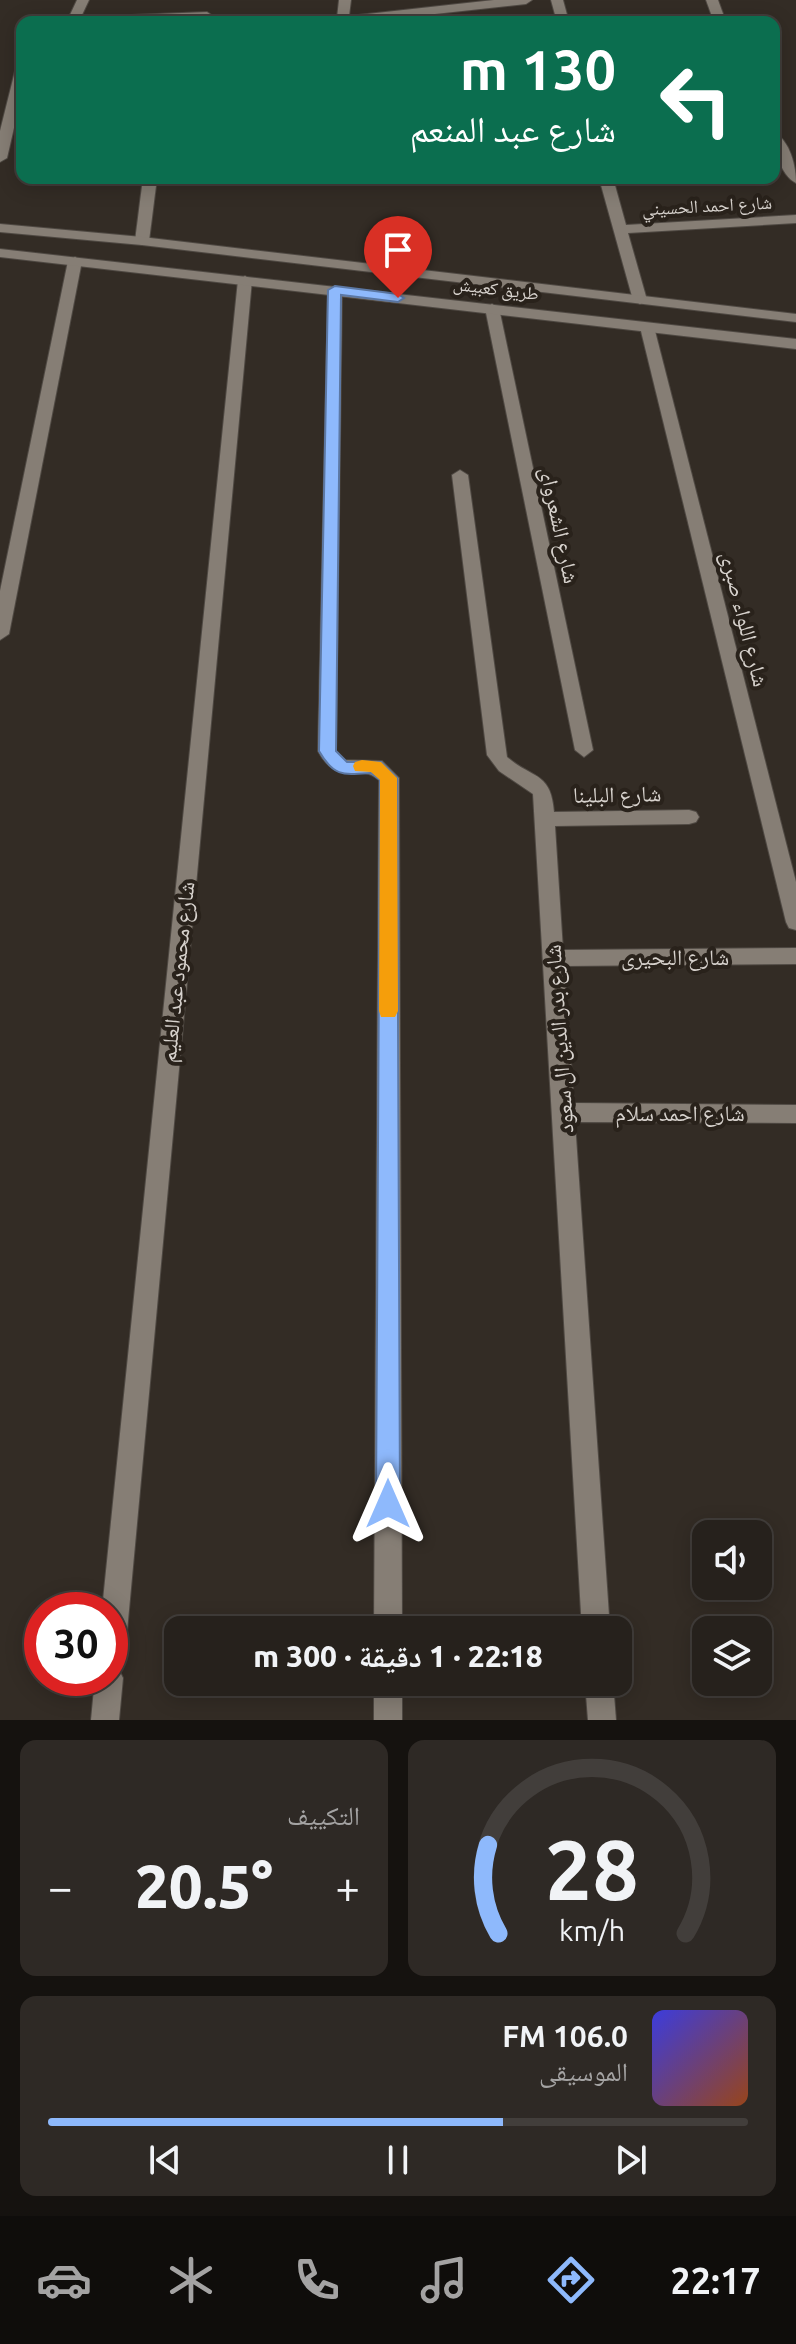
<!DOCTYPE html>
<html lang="ar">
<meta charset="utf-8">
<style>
:root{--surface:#26211c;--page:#2e2925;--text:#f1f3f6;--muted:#a4a3a3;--line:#423e3b;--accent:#8eb9fc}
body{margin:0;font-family:Ubuntu,"Noto Naskh Arabic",sans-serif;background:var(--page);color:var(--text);direction:rtl;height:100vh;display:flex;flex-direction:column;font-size:30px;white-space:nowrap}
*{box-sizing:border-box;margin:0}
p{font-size:26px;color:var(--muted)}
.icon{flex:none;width:44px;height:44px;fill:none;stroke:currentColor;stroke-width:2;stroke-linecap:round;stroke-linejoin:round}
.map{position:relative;height:1720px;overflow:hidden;direction:ltr}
.drawer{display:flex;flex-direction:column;gap:20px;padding:20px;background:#15120f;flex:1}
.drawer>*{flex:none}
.top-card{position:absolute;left:16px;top:16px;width:764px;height:168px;border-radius:16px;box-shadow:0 4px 20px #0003,0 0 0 2px var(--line);direction:rtl;background:#0b6e4f;color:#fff;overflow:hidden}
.buttons{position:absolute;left:692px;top:1520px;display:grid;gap:16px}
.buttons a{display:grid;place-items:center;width:80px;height:80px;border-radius:16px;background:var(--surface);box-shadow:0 4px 20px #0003,0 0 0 2px var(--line);font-size:40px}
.speed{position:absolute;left:24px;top:1592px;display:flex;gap:16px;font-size:40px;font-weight:700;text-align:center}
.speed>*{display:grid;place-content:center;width:104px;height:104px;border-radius:50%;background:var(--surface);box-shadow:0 4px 20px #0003,0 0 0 2px var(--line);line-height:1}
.speed .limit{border:12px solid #d22;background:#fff;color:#111}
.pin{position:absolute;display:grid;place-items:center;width:68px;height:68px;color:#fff;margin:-82px -34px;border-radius:50% 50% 50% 0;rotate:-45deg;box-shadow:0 0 8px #0007}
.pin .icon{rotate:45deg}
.me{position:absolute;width:88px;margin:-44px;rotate:0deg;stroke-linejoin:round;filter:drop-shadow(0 0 6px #0008)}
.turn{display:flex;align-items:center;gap:28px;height:168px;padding:0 32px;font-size:36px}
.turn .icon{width:104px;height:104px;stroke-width:2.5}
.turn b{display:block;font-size:56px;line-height:68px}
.big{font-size:60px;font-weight:800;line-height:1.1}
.drawer .tile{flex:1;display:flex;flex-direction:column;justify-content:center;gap:12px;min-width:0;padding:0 28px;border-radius:16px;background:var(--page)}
.drawer .dial{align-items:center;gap:0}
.dial svg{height:208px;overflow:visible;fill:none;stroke:var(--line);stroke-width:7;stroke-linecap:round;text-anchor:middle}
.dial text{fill:var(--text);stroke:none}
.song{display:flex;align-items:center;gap:24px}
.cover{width:96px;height:96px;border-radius:12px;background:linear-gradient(135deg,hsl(240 70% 55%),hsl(20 70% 35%))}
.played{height:8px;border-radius:4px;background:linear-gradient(90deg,var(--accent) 65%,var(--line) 65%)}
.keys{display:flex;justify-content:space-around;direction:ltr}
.heat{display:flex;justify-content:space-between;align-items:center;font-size:44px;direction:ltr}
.drawer .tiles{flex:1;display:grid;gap:20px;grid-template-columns:1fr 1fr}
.tile:last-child{grid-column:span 2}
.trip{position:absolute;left:164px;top:1616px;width:468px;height:80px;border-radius:16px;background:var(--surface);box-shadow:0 4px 20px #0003,0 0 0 2px var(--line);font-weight:800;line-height:80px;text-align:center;direction:rtl}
.dock{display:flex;height:128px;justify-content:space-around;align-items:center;background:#0f0d0b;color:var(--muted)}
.dock .icon{width:56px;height:56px}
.dock .selected{color:var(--accent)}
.dock b{font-size:36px;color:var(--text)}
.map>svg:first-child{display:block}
</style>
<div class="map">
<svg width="796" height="1720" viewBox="0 0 796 1720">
<rect width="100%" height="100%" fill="#332c25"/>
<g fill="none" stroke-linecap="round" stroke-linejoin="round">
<g stroke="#4f4943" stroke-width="2">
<g id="minor">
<polygon points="77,0 89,0 81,17 207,12 213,16 207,20 36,22 42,18 69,17"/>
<polygon points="339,0 351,0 349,16 494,0 532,0 526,4 362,22 324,22 337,18"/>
<polygon points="551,0 563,0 569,22 557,22"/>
<polygon points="706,0 718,0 726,22 714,22"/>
<polygon points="22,63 22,93 7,158 0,162 0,131 16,67"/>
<path d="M774,132C790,141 796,166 796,183C780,175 774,149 774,132Z"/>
<polygon points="143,178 157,178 149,241 142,245 135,241"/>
<polygon points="599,178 613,178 626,225 796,215 796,223 628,233 647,300 640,304 633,300"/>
<polygon points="75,257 82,261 9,634 0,640 0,591 68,261"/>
<polygon points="245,276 252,280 124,1664 120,1672 123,1678 119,1720 91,1720 95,1678 110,1678 110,1610 102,1610 238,280"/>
<path d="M335,286L342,290L336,751L345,760L382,761L399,778L402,1630H374L379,780C357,761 337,787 318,751L328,290Z"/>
<polygon points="492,304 499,308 593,750 584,757 575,750 485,308"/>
<polygon points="647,323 654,327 796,882 796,930 789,928 786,922 640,327"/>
<path d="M460,470L468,475L507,757C532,779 551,771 554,812L689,810L696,812L699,817L696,822L689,824L555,826L563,950L796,948V964L564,966L574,1103L796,1105V1123L575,1122L610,1630H582L533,794L499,771L487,755L452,475Z"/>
<rect x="374" y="1682" width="28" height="38"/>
<polygon points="585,1682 613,1682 616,1720 588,1720"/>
</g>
</g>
<g stroke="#4f4943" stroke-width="2">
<g id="tertiary">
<polygon points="0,224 142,237 796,314 796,322 142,245 0,232"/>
<polygon points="0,249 796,339 796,349 0,257"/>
</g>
</g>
<use href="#minor" fill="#867e75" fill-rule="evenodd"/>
<use href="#tertiary" fill="#867e75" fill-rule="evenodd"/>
</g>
<path fill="#8eb9fc" stroke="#5c78a4" stroke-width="2" d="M335,286L398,294L404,298L398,302L341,295L336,751L347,762H381L397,778L400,1504L397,1512L388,1516L380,1512L376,1504L380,780L371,773C343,775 334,777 319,751L328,290Z"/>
<polygon fill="#f59e0b" points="362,760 381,762 397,778 398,1011 395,1017 381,1017 379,1011 380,780 371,772 355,771 353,766 355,762"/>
<g text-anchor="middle" stroke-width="8" stroke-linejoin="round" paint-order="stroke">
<g font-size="18" fill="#d7d2cd" stroke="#29221b">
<text transform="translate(707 206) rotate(-3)" y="6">شارع احمد الحسيني</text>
<text transform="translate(496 289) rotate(7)" y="6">طريق كعبيش</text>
</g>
<g font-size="22" fill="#d7d2cd" stroke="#29221b">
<text transform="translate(560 525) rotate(78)" y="8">شارع الشعرواى</text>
<text transform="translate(745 619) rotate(76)" y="8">شارع اللواء صبرى</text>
<text transform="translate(617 794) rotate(-1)" y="8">شارع البلينا</text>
<text x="675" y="965">شارع البحيرى</text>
<text transform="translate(177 972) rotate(-84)" y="8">شارع محمود عبد العليم</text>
<text transform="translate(559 1039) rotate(-94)" y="8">شارع بدر الدين ال سعود</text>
<text x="680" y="1121">شارع احمد سلام</text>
</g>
</g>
</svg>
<div class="buttons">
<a><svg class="icon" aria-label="sound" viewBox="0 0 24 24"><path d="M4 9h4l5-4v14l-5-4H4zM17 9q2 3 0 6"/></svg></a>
<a><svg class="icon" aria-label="layers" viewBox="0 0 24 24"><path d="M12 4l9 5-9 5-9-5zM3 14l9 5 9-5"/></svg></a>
</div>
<div class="speed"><div class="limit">30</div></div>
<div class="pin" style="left:398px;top:298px;background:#d93025"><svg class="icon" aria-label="arrive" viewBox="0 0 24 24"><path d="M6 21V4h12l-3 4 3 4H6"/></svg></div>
<svg class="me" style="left:388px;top:1504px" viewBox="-20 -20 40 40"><path d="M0-17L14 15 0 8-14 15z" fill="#8eb9fc" stroke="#fff" stroke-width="4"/></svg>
<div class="trip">22:18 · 1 دقيقة · 300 m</div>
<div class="top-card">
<div class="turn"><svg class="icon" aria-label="left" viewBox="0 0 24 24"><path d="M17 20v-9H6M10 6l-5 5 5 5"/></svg><div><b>130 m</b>شارع عبد المنعم</div></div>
</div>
</div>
<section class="drawer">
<div class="tiles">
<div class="tile dial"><svg viewBox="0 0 100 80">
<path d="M14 69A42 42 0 1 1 86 69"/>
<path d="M14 69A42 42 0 0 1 10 35" stroke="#8eb9fc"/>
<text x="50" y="56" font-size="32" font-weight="700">28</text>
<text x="50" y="72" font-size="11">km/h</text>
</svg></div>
<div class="tile"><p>التكييف</p>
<div class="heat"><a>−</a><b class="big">20.5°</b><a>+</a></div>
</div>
<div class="tile">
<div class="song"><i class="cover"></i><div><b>106.0 FM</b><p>الموسيقى</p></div></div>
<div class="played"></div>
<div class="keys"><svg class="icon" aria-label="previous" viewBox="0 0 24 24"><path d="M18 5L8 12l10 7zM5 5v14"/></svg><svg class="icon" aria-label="pause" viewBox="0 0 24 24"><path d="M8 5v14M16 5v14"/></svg><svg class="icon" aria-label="next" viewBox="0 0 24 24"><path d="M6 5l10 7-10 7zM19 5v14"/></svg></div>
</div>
</div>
</section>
<nav class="dock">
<b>22:17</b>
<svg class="icon selected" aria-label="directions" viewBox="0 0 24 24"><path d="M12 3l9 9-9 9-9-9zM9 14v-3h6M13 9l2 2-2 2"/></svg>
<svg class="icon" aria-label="music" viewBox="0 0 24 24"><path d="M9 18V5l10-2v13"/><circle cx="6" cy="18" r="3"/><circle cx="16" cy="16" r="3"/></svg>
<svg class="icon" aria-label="phone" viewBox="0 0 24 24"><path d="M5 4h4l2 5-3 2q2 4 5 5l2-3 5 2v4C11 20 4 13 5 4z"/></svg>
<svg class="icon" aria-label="climate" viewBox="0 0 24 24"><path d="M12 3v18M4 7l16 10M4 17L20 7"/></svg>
<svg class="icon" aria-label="car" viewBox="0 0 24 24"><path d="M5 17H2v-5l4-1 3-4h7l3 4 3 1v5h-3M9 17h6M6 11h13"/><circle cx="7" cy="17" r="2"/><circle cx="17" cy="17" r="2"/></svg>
</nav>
